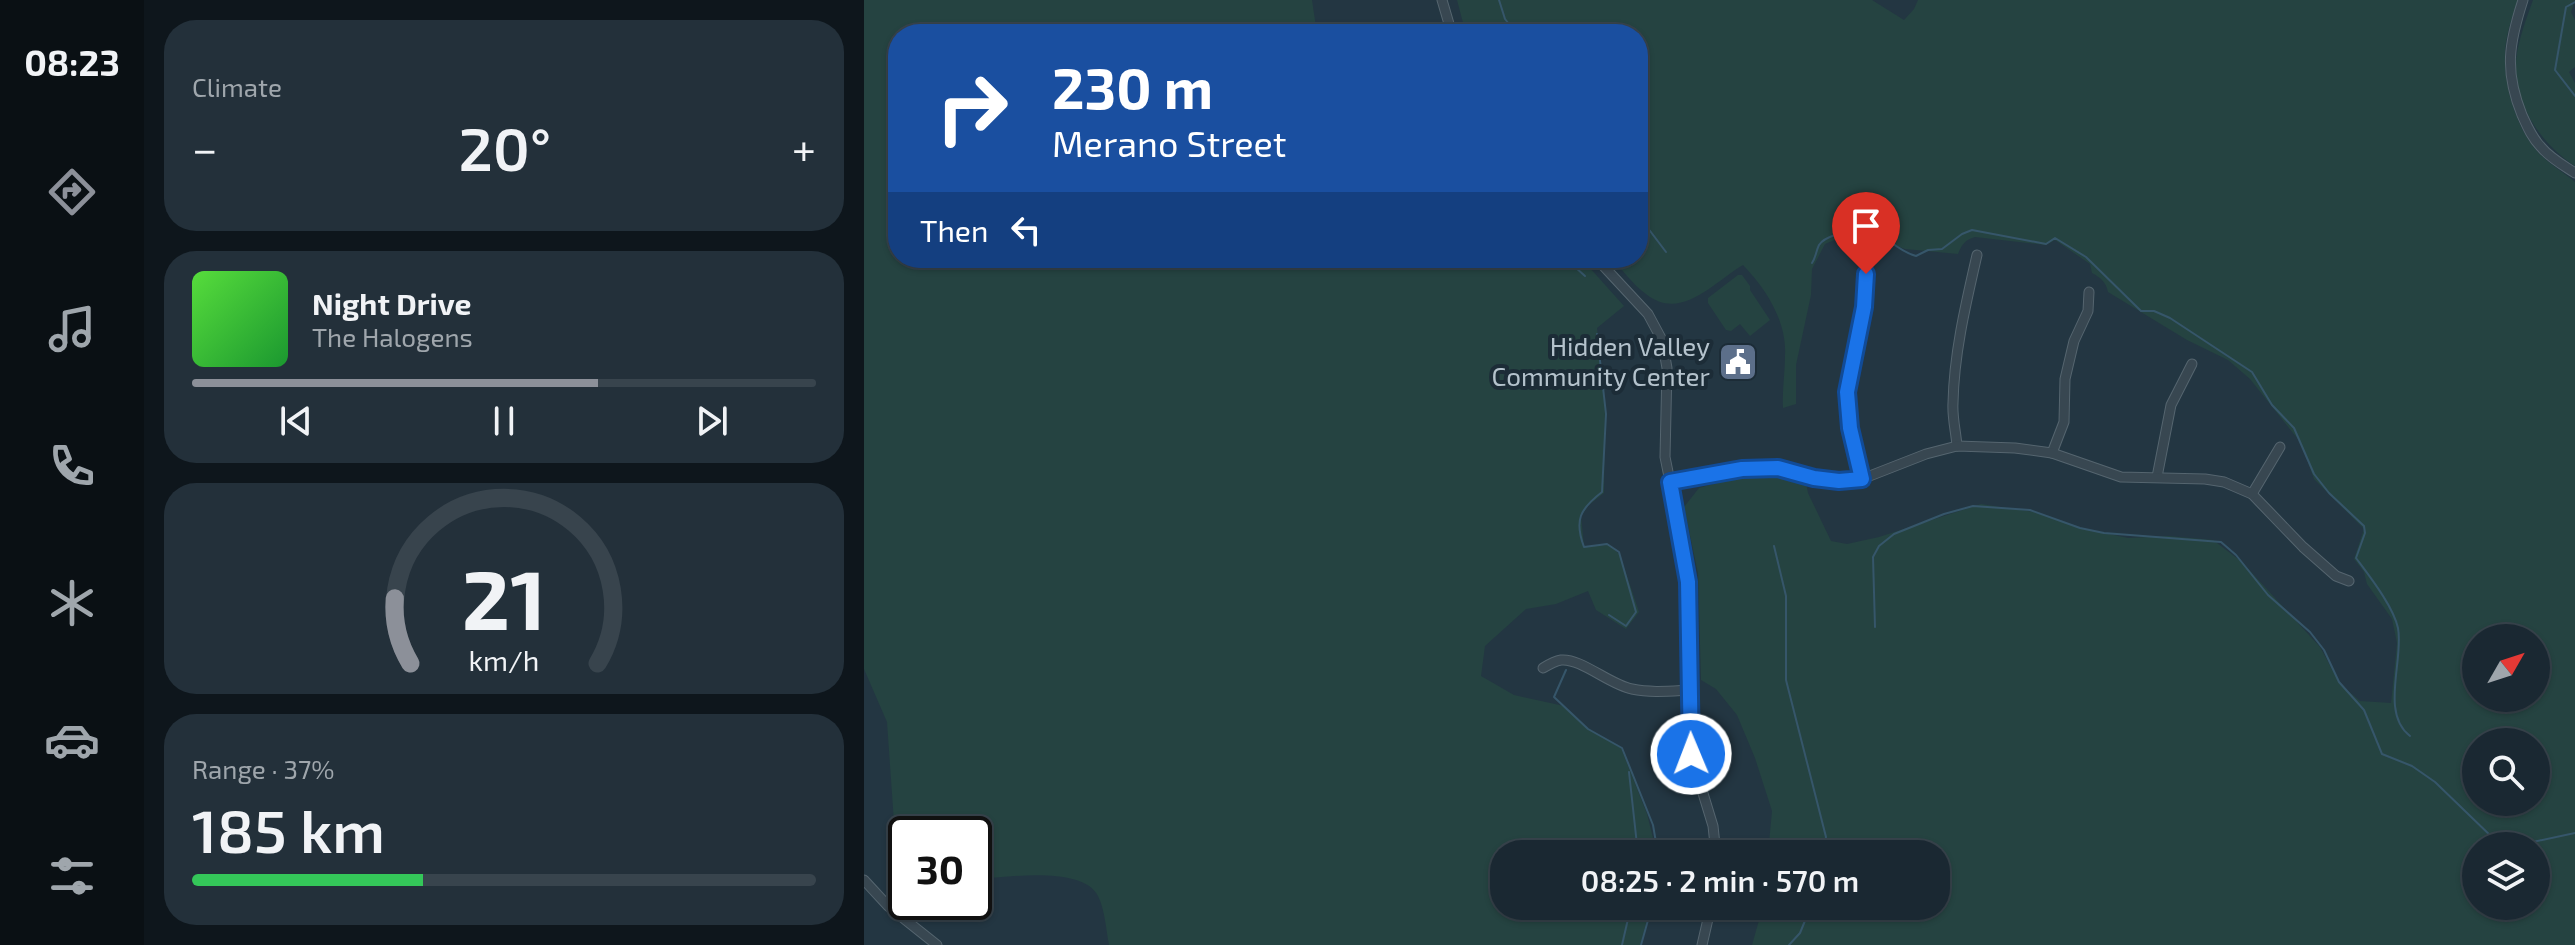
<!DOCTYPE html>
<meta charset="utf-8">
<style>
:root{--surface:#1a2832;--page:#23303a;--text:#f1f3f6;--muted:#9fa6ac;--line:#38444d;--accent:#8c9099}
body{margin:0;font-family:"Exo 2",sans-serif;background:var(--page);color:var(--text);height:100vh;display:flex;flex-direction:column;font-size:30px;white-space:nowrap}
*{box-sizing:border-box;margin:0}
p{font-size:26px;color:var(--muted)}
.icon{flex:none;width:44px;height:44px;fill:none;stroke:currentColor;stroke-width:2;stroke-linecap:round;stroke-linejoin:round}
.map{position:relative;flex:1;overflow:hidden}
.drawer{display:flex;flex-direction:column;gap:20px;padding:20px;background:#0e161c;width:720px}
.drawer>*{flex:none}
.guide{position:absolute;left:24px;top:24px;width:760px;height:244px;border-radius:32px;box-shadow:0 2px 6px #0004,0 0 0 2px var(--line);background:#1a4fa0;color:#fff;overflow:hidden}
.needle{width:52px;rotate:51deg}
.fabs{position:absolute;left:1598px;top:624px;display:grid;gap:16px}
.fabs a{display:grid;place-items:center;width:88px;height:88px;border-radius:50%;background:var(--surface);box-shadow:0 2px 6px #0004,0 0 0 2px var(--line);font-size:40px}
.speed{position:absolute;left:24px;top:816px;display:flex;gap:16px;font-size:40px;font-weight:700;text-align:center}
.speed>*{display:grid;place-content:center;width:104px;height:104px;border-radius:50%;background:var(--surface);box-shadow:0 2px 6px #0004,0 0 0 2px var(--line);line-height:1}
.speed .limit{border:4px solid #111;border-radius:12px;background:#fff;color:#111}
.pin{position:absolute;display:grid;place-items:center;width:68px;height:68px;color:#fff;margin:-82px -34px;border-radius:50% 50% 50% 0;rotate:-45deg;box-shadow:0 0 8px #0007}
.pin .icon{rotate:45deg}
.me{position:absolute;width:88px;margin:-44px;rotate:359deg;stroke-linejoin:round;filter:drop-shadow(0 0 6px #0008)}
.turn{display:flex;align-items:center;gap:28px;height:168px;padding:0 32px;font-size:36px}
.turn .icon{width:104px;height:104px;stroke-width:2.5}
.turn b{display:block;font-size:56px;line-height:68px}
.then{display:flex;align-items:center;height:76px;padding:0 32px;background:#0003;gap:16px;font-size:30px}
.big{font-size:60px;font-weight:600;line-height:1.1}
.drawer .card{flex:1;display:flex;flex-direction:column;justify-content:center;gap:12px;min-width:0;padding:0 28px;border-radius:32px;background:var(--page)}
.drawer .dial{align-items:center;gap:0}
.dial svg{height:208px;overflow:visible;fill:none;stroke:var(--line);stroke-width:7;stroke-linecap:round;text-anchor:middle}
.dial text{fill:var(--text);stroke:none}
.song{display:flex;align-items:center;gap:24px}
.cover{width:96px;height:96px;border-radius:12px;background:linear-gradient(135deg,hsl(110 70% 55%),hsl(130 70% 35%))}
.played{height:8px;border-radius:4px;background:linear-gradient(90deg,var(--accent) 65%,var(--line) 65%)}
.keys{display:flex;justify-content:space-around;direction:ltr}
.heat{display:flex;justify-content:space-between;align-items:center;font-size:44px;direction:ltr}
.charge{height:12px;border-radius:6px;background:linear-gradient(90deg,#34c759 37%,var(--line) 0)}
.trip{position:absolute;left:626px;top:840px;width:460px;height:80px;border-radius:32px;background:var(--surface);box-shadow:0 2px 6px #0004,0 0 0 2px var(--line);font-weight:600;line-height:80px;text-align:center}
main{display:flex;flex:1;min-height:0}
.tabs{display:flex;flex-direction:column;width:144px;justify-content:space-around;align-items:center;background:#0a1014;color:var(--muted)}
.tabs .icon{width:56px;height:56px}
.tabs .selected{color:var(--accent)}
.tabs b{font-size:36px;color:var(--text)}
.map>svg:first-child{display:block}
</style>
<main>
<nav class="tabs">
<b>08:23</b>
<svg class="icon selected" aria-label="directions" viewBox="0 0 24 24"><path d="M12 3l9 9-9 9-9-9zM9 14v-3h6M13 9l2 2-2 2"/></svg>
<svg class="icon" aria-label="music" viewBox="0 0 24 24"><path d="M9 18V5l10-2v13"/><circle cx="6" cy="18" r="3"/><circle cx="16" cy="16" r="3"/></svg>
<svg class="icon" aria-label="phone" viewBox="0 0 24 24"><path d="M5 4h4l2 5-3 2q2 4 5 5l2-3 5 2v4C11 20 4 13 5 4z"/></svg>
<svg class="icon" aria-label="climate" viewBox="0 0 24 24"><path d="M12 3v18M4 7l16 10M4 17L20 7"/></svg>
<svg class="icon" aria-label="car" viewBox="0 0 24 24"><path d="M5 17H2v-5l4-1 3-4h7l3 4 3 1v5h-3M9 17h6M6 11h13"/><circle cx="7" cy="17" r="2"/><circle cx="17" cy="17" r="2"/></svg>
<svg class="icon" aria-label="filters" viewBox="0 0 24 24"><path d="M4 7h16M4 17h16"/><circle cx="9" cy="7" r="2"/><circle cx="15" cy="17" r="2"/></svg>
</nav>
<section class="drawer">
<div class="card"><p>Climate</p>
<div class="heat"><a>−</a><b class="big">20°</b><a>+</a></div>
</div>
<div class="card">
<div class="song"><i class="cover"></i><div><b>Night Drive</b><p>The Halogens</p></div></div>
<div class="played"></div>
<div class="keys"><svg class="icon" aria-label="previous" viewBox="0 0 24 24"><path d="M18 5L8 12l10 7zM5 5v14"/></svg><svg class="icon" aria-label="pause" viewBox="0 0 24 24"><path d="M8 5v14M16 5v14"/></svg><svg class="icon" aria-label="next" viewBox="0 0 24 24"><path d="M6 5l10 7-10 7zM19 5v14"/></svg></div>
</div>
<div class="card dial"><svg viewBox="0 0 100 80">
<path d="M14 69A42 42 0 1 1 86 69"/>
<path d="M14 69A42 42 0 0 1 8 44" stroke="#8c9099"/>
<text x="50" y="56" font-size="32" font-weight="700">21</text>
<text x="50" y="72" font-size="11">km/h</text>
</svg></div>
<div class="card"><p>Range · 37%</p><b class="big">185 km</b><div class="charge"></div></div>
</section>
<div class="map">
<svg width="1711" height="945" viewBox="0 0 1711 945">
<rect width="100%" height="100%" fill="#233642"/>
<g fill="#254341" fill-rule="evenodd">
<path d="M0,0H448L453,34H34V258H717L760,306L733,328L741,407L740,493L725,505L717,516L720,546L746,545L756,555L775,612L762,629L732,610L724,591L692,604L662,609L621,646L617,676L650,695L700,706L727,731L757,748L783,814L793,854H640V906H787L776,945H245C242,930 241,910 234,896C219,865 139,877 110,880V834H42V859L32,851L23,722L0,669Z"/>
<path d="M593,0H1008L1040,20L1050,9L1054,0H1654C1648,18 1641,36 1641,55C1640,86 1652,126 1672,150C1683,163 1698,171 1711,182V945H888L899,906H1072V854H904L908,811L891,758L873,715L852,689L837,680L834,573L820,507L835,488L874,477L901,473L926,477L942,483L944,493L967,541L983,544L1015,537L1117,504L1170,512L1218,528L1264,538L1304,536L1349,540L1378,562L1456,647L1476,684L1496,701L1527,703L1533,643L1528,619L1503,584L1500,572L1490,559L1500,529L1450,479L1437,443L1386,379L1364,360L1323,340L1244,292C1242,282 1237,278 1228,273L1226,264L1191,240L1182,245L1111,237C1101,240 1098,244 1094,254L1041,249L992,231L961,244L948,269L947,295L932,365V404L919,408C918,390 921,373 921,356C923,321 902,289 879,265C850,282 817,322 782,294C769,285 758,269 747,258H774V34H602ZM1612,638H1672V698H1612ZM1612,742H1672V802H1612ZM1612,846H1672V906H1612Z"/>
<path d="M1669,0H1711L1707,12L1711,20V67L1705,72L1711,83V166C1677,144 1649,103 1652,61C1654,40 1662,20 1669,0Z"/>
<polygon points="874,275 878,275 886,286 886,290 906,320 886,336 876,324 867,331 862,330 844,303 844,298"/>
</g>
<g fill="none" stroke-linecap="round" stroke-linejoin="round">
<g stroke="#36566a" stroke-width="2">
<polyline points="635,0 641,19 653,34"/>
<polyline points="1711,2 1702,7 1691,70 1711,96"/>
<polyline points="774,215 802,252"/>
<polyline points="701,258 721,276"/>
<path d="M948,263C952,257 952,251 955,245C958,240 965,237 971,235C1015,214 1020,247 1052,256L1064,250L1078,249L1098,234L1108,230L1182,244L1191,238L1222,257L1277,311H1290L1306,318L1388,372L1408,405L1430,428L1450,474L1465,493L1500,526L1501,533L1492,558C1506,577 1529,606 1534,628C1540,660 1516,713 1546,736"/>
<path d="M733,334L742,414L738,492C716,509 710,520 720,547L743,544L755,552L772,612L762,626L745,615"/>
<polyline points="910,546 922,596 922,680 962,837 959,854"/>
<polyline points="1011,627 1009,557 1015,546 1030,534 1080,514 1109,506 1166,510 1216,528 1240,533 1357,542 1372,555 1404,595 1446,632 1460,650 1475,682 1500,710 1518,754 1548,766 1571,782 1631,840 1659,844 1711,833"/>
<polyline points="702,670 690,697 724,729 758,748 789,825 794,854"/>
<polyline points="765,772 774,854"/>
<polyline points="758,945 767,906"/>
<polyline points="777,945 788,906"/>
<polyline points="925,945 936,933 947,906"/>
</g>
<g stroke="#55656f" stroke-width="11">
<g id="minor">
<polyline points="578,0 588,34"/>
<path d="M1659,0C1645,43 1640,71 1658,115C1663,126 1668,138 1677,147C1686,158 1699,165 1711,173"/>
<polyline points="732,258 784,314 798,340 803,368 801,457 820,551 826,613 827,754 849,826 852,854"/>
<path d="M1093,446C1092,432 1088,417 1089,403C1090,353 1102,303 1113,255"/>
<polyline points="1188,453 1200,422 1201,379 1210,341 1224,311 1225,292"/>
<polyline points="1293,477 1307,405 1328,364"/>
<polyline points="998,479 986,428 983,392 1000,307 1002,274 999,250"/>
<polyline points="806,482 878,469 914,468 950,478 975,481 998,479 1062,454 1093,446 1151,448 1188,453 1257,477 1341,479 1360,482 1388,494 1439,547 1472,576 1485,581"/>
<polyline points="1388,494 1416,447"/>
<path d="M679,668C684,665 691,661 697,660C717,658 746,685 768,689C787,693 806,691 826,690"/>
<polyline points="0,880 24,906 73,945"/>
<polyline points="838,945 847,906"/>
</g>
</g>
<use href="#minor" stroke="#384751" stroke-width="9"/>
</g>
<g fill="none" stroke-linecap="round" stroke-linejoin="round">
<g stroke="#114b97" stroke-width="20">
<polyline id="route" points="827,754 824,582 806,482 878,469 914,468 950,478 975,481 998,479 986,428 983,392 1000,307 1002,274"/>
</g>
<use href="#route" stroke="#1a73e8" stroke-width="14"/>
</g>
<defs>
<g id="civic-square" transform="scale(2)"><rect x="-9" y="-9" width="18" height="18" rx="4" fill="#5c6f8a" stroke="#1c2c37"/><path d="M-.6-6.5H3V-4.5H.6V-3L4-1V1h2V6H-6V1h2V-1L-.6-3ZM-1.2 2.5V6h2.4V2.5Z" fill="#fff"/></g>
</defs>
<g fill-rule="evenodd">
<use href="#civic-square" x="874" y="362"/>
</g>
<g text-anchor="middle" stroke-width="8" stroke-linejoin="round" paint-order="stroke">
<g font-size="26" fill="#b4c2cc" stroke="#1c2c37" text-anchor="end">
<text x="846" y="356">Hidden Valley<tspan x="846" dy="30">Community Center</tspan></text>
</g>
</g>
</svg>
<div class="fabs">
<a><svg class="needle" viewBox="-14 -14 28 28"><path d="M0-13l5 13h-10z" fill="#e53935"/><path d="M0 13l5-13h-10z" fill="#9fa6ac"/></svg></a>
<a><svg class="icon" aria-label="search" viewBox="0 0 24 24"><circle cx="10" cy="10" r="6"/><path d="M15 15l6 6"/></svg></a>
<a><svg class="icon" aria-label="layers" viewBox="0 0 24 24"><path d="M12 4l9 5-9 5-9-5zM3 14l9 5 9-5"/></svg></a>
</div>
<div class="speed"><div class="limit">30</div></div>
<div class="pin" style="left:1002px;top:274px;background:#d93025"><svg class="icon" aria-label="arrive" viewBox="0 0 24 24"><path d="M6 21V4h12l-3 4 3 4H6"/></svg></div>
<svg class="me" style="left:827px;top:754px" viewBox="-20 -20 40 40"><circle r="17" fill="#1a73e8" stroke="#fff" stroke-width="3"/><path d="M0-11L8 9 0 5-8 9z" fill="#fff"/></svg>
<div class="trip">08:25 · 2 min · 570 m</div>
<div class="guide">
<div class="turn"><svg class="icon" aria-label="right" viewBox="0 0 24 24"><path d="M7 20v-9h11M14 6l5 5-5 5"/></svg><div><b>230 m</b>Merano Street</div></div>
<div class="then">Then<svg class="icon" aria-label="left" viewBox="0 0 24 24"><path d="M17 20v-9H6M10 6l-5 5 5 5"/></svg></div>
</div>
</div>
</main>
